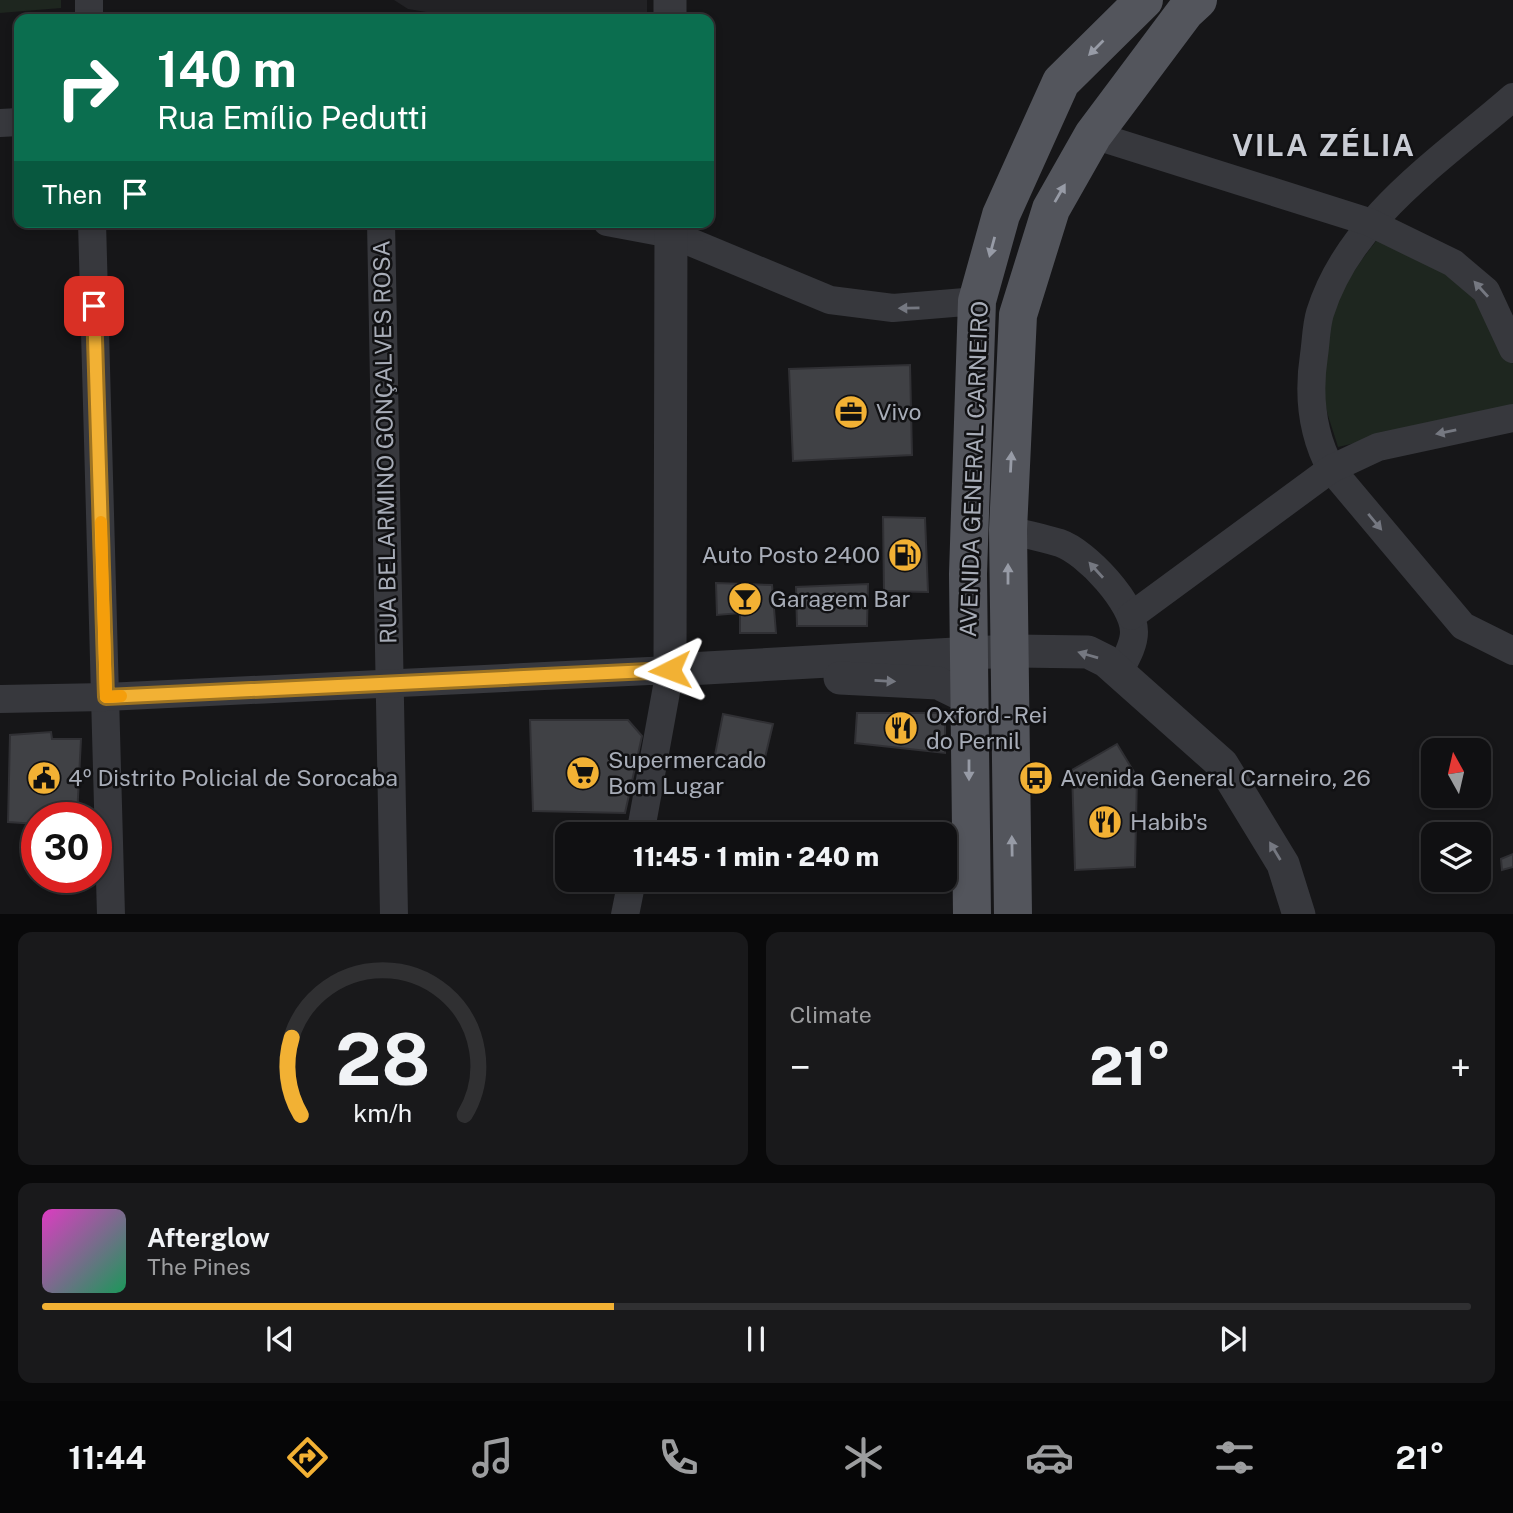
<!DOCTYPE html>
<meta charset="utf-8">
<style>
:root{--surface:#101012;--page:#19191b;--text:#f1f3f6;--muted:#9c9d9f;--line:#303032;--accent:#f2b134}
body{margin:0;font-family:"Public Sans",sans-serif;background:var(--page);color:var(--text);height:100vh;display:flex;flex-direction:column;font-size:26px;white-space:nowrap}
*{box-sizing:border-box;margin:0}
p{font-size:23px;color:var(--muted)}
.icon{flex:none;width:38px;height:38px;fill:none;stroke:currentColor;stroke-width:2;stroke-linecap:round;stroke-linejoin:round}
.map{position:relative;height:914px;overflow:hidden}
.side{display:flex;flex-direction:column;gap:18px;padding:18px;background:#09090a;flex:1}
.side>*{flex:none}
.hud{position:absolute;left:14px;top:14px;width:700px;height:214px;border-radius:14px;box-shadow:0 4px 10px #0003,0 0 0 2px var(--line);background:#0b6e4f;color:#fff;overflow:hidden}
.needle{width:46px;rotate:352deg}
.buttons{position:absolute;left:1421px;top:738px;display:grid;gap:14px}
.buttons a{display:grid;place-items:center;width:70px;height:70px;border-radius:14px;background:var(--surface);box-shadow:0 4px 10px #0003,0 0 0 2px var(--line);font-size:35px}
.speed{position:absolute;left:21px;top:802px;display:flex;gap:14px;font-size:35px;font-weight:700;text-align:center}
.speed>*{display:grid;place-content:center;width:91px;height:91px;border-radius:50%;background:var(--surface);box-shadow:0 4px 10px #0003,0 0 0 2px var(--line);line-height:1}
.speed .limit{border:10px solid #d22;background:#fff;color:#111}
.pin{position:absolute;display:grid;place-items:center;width:60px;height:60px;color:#fff;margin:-30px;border-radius:14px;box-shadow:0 4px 10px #0006}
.me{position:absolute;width:77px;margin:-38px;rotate:267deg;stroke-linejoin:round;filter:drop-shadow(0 0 5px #0008)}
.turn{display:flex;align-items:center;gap:24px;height:147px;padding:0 28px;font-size:32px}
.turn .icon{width:91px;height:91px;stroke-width:2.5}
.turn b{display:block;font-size:49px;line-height:60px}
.then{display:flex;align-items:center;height:66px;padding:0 28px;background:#0003;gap:14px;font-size:26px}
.big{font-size:52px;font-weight:800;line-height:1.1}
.side .card{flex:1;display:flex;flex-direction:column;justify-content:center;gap:10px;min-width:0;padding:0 24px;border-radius:14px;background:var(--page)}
.side .dial{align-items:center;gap:0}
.dial svg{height:182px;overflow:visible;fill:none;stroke:var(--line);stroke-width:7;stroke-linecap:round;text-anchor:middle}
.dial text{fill:var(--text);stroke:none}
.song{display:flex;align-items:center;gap:21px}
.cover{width:84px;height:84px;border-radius:10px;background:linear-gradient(135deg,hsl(310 70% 55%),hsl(150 70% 35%))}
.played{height:7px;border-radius:4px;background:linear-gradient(90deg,var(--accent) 40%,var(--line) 40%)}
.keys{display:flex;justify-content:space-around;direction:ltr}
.heat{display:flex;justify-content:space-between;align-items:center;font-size:38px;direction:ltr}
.side .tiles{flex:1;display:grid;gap:18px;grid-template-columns:1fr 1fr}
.card:last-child{grid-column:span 2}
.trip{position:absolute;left:555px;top:822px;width:402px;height:70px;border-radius:14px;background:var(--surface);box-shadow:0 4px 10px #0003,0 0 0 2px var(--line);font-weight:800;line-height:70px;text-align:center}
.tabs{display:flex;height:112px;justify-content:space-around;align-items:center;background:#060607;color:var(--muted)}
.tabs .icon{width:49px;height:49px}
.tabs .on{color:var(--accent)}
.tabs b{font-size:32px;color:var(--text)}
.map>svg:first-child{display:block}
</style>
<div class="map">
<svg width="1513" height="915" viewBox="0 0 1513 915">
<rect width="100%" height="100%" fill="#161618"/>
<polygon fill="#222225" points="394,0 647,0 647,19 469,19 408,9"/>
<g fill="#1e261f">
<polygon points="0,0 61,0 61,8 0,13"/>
<path d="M1377,240L1425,255L1482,295L1513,364V407L1338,447C1333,429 1324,408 1323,389C1320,327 1339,287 1377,240Z"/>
</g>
<g fill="#404145" stroke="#303034" stroke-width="2">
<polygon points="910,365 912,455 793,461 789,369"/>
<polygon points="883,517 925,518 928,592 884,591"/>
<polygon points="716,583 772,585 776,633 740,633 740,613 717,615"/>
<polygon points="868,584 867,626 797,626 796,587"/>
<polygon points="857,713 945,713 945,753 855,743"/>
<polygon points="723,714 773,724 763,766 715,755"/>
<polygon points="530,720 628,720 642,736 625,813 533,811"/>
<polygon points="51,732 52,739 81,739 77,817 37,817 37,824 8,822 10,735"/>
<polygon points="1117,744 1137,777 1135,867 1075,870 1072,770"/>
<polygon points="1513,854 1513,867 1502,870 1501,859"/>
</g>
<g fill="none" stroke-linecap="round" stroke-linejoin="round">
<g stroke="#37383d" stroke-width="28">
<polyline points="89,19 89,0"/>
<path d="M1513,97C1442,159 1349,219 1320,313C1316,326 1316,342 1314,355C1308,394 1312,434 1331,469L1463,626L1513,651"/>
<polyline points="0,123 19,122"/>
<polyline points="1093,135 1369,222 1453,263 1486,291 1513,349"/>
<polyline points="92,222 111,915"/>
<polyline points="381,222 394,915"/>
<polyline points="607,222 671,234 830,300 893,308 977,301"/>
<path d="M1008,530C1025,534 1043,538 1060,543C1086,552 1134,603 1134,632C1134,646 1125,660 1119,672"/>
<polyline points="1131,616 1331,469 1378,447 1513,418"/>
<polyline points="0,699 106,697 670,670 640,835"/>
<polyline points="625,915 632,880"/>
</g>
<g stroke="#37383d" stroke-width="33">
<polyline points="670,0 670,19"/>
<polyline points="670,670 1009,651 1088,652 1106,661 1222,764 1283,864 1299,915"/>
<polyline points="670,670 671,222"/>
<polyline points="840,678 938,683 969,698"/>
</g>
<g stroke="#53555c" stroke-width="38">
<polyline points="972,915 968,574 977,301 1001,215 1061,82 1144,0"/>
<polyline points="1013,915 1008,530 1018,315 1051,209 1093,135 1185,12 1198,0"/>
</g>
</g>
<defs><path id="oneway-solid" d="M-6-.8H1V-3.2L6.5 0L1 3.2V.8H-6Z" transform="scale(1.75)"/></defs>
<g fill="#979ba6">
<use href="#oneway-solid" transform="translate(1096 48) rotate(135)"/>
<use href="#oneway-solid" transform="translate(1060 193) rotate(-60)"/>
<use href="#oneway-solid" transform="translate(992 247) rotate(105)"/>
<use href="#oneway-solid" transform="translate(1011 462) rotate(-87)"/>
<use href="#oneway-solid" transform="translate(1008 574) rotate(-90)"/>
<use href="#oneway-solid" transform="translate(969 770) rotate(90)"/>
<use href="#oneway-solid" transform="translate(1012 846) rotate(-91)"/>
</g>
<g fill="#757881">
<use href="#oneway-solid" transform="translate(1481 289) rotate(-132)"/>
<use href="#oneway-solid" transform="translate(909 308) rotate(179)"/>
<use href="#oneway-solid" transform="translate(1446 432) rotate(168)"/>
<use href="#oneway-solid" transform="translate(1375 522) rotate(50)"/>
<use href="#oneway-solid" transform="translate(1096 570) rotate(-132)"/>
<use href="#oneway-solid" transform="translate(1088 655) rotate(-164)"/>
<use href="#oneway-solid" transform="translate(885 681) rotate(3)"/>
<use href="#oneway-solid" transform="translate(1275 851) rotate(-121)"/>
</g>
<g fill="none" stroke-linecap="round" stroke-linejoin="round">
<g stroke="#9d7322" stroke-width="18">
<polyline id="route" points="94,306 106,697 670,670"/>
</g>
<use href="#route" stroke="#f2b134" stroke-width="12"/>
<polyline stroke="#f59e0b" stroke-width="12" points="101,522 106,697 121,696"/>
</g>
<defs>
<g id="office-disc" transform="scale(1.75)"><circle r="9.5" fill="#f2b134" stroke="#111113"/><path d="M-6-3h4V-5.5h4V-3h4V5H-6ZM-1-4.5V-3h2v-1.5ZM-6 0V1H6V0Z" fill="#111"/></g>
<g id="fuel-disc" transform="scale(1.75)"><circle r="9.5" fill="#f2b134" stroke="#111113"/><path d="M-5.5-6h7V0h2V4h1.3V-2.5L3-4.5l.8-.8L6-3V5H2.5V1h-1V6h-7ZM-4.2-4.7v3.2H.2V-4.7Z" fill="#111"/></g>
<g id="bar-disc" transform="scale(1.75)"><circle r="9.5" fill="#f2b134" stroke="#111113"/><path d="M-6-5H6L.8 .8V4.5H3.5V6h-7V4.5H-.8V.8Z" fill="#111"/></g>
<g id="restaurant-disc" transform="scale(1.75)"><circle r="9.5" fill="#f2b134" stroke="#111113"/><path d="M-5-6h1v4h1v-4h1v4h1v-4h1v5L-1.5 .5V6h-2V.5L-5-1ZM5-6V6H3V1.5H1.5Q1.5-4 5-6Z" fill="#111"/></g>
<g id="supermarket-disc" transform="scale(1.75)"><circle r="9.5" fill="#f2b134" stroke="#111113"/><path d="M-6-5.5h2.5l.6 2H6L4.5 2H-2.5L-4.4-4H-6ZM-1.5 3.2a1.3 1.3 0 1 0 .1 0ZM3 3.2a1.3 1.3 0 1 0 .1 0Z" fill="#111"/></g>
<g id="civic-disc" transform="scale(1.75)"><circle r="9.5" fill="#f2b134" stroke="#111113"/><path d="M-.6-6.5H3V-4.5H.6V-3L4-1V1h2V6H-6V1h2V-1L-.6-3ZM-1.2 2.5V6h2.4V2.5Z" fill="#111"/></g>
<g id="bus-disc" transform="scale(1.75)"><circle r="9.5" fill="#f2b134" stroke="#111113"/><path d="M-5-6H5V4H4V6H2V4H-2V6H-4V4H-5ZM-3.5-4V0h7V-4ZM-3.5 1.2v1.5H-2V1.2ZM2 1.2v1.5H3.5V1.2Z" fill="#111"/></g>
</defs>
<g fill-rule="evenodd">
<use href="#office-disc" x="851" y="412"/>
<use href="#fuel-disc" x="905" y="555"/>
<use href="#bar-disc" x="745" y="599"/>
<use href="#restaurant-disc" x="901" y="728"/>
<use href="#supermarket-disc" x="583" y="773"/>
<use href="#civic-disc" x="44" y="778"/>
<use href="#bus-disc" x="1036" y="778"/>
<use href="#restaurant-disc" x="1105" y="822"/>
</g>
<g text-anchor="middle" stroke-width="5" stroke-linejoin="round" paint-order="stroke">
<g font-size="23" fill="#a8adb8" stroke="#111113" text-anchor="start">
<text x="876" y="420">Vivo</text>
<text x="880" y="563" text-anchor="end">Auto Posto 2400</text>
<text x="770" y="607">Garagem Bar</text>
<text x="926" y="723">Oxford - Rei<tspan x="926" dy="26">do Pernil</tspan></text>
<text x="608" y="768">Supermercado<tspan x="608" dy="26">Bom Lugar</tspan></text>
<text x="68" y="786">4º Distrito Policial de Sorocaba</text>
<text x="1060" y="786">Avenida General Carneiro, 26</text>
<text x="1130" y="830">Habib's</text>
</g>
<g font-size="23" fill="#a8adb8" stroke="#111113">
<text transform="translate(385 442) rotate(-91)" y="8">RUA BELARMINO GONÇALVES ROSA</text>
<text transform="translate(974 469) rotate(-88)" y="8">AVENIDA GENERAL CARNEIRO</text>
</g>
<g font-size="30" font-weight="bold" letter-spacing="2" fill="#c9ccd4" stroke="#111113">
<text x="1324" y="156">VILA ZÉLIA</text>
</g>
</g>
</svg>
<div class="buttons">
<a><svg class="needle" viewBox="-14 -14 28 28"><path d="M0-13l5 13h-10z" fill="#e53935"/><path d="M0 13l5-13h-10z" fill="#9c9d9f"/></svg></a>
<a><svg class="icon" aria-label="layers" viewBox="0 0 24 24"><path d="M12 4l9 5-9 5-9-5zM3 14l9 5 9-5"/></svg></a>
</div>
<div class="speed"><div class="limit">30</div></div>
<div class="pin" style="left:94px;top:306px;background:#d93025"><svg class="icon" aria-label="arrive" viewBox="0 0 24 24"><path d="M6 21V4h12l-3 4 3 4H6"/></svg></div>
<svg class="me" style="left:670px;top:670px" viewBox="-20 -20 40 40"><path d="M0-17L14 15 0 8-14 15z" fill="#f2b134" stroke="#fff" stroke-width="4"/></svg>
<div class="trip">11:45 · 1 min · 240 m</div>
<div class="hud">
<div class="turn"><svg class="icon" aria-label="right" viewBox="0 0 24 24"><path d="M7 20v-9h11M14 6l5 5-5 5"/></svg><div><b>140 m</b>Rua Emílio Pedutti</div></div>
<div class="then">Then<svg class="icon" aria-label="arrive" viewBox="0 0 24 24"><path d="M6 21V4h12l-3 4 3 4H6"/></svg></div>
</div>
</div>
<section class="side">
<div class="tiles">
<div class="card dial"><svg viewBox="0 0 100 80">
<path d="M14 69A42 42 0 1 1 86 69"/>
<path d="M14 69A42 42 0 0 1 10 35" stroke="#f2b134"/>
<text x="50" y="56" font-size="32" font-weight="700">28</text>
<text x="50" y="72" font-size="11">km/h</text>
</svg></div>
<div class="card"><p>Climate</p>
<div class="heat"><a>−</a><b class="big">21°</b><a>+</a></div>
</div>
<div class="card">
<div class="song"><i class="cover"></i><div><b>Afterglow</b><p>The Pines</p></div></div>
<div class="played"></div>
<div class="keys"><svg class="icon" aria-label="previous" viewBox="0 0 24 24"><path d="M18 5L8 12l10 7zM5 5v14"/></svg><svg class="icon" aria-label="pause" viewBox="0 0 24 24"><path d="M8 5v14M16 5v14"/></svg><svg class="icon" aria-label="next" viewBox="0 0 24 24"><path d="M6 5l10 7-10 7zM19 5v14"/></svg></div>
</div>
</div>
</section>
<nav class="tabs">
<b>11:44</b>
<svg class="icon on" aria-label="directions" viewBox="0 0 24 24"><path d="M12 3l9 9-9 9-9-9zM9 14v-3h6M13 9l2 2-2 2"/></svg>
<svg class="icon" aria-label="music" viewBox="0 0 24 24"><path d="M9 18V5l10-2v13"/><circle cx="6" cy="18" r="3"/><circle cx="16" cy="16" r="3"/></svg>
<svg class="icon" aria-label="phone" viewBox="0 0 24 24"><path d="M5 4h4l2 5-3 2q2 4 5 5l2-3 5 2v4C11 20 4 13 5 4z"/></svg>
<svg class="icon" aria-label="climate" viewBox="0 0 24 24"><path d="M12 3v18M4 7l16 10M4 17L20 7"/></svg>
<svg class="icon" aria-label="car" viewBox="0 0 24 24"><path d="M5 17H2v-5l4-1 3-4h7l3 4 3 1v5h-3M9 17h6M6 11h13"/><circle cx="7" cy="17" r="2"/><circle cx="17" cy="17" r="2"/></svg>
<svg class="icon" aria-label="filters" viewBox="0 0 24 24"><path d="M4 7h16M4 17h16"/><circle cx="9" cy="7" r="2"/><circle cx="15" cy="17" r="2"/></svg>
<b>21°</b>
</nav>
